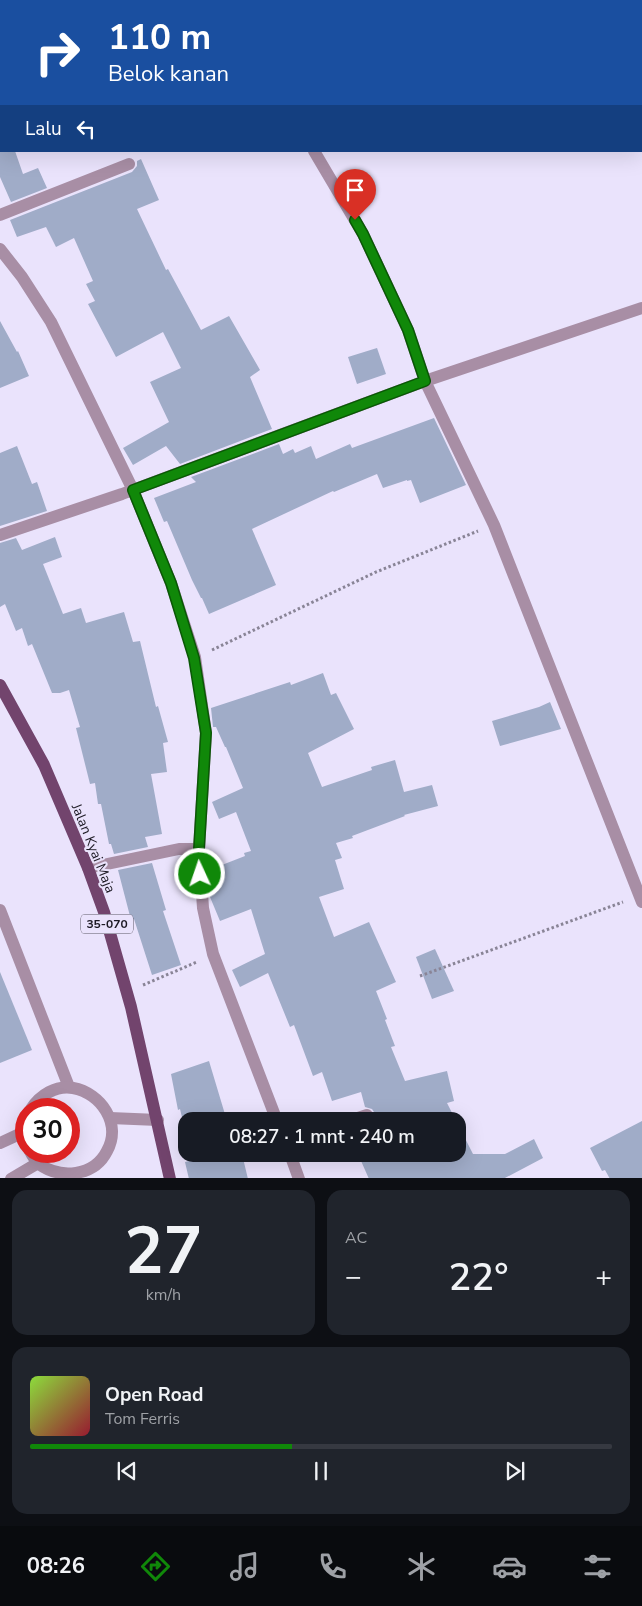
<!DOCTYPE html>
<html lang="id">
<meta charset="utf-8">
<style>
:root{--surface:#171b24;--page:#20242c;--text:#f1f3f6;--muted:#9ea1a6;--line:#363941;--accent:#108809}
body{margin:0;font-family:"Nunito Sans",sans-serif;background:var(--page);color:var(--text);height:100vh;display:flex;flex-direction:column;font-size:19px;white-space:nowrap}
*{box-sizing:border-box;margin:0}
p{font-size:16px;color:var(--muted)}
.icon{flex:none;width:28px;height:28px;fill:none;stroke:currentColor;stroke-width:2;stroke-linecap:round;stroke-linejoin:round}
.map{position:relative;height:1178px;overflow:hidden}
.side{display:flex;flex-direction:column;gap:12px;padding:12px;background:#0d0f14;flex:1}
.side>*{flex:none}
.hud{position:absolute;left:0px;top:0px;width:642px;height:152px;box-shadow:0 5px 20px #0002;background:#1a4fa0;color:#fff;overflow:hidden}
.speed{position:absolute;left:15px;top:1098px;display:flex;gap:10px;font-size:25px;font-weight:700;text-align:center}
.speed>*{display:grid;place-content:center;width:65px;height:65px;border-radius:50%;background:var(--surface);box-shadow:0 5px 20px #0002;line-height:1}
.speed .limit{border:8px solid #d22;background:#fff;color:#111}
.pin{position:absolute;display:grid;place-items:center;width:42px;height:42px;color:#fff;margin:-51px -21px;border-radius:50% 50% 50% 0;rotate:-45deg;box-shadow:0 0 5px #0007}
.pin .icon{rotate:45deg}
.me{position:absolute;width:55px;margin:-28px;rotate:357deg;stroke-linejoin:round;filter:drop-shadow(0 0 4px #0008)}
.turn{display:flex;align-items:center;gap:18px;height:105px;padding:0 25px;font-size:22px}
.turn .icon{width:65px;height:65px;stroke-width:2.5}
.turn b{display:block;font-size:35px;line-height:42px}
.then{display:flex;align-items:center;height:48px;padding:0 25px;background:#0003;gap:10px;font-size:19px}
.big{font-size:38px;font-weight:600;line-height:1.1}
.side .widget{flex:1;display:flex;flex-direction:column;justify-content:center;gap:8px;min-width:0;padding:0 18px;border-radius:15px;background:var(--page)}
.side .dial{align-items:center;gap:0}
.dial b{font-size:65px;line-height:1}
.song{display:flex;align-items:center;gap:15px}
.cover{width:60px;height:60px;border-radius:8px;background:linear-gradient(135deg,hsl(90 70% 55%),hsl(350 70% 35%))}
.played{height:5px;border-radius:2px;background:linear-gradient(90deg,var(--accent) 45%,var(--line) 45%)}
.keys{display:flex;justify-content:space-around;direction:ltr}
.heat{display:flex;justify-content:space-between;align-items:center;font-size:28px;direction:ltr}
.side .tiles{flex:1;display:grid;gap:12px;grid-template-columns:1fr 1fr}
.widget:last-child{grid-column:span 2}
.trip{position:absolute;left:178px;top:1112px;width:288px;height:50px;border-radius:15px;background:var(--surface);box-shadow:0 5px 20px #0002;font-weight:600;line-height:50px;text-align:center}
.tabs{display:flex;height:80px;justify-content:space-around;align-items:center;background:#090b0e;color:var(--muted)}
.tabs .icon{width:35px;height:35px}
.tabs .on{color:var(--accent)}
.tabs b{font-size:22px;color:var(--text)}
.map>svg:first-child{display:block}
</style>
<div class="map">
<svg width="642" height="1179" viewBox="0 0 642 1179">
<rect width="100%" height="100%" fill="#eae3fc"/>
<g fill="#a0acc8">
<polygon points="0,118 1,118 1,151 15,151 23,174 38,168 47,188 11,202 0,177"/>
<polygon points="141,159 159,200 137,209 166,270 168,269 201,330 229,316 260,370 250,377 272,429 180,464 166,446 133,465 123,448 169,422 150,382 181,368 163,332 116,357 88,304 95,301 86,284 93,281 74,238 56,247 46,227 17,237 10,220 132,172 137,166 137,161"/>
<polygon points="0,321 17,352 18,351 29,376 0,388"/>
<polygon points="377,348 386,374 357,384 348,357"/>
<polygon points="434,418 466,485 420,503 411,480 407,481 407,480 383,488 377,474 334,492 333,491 252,529 276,585 209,614 202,598 201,598 192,580 167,521 164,522 154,498 196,482 191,477 279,444 283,454 293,449 295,453 311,446 316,459 350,444 352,448"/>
<polygon points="17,446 32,484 37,482 47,511 0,526 0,453"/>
<polygon points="55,537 62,557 43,564 63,614 81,608 86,623 124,612 133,642 140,641 156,707 158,706 168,742 163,743 167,772 151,774 162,834 145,837 148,847 114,854 111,844 109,844 101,804 98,804 95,783 90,784 76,728 80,727 69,690 60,693 52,693 32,644 28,646 22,628 16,631 5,604 0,607 0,543 16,538 22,550"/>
<polygon points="323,673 331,695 336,693 354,729 308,753 322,787 372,770 371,767 395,760 404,792 432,785 438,806 404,815 405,816 352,836 353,838 336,843 342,858 335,860 344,889 319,897 334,937 369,922 396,982 376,991 387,1019 385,1020 395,1046 391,1047 405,1081 447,1071 454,1101 447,1103 473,1154 505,1154 534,1139 543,1158 503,1179 369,1179 358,1154 456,1154 456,1121 372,1121 375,1117 374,1112 372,1109 365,1107 361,1092 332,1101 322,1072 313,1076 294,1025 290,1027 268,973 240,987 232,970 265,954 251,909 220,921 210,897 210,891 216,889 209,870 245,856 244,853 251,851 236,812 219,819 212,802 243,788 226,747 225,747 216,727 213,727 211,708 290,682 291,685"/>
<polygon points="550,702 561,729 500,746 492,721 539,707"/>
<polygon points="152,863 166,910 163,911 181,965 152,975 134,919 131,920 118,870"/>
<polygon points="435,949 454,991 432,999 416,957"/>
<polygon points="0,972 32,1050 0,1063"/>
<polygon points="209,1061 227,1121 186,1121 186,1134 180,1109 178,1110 171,1074"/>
<polygon points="642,1121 642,1179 610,1179 605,1170 602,1171 590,1148"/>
<polygon points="191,1154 242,1154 248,1179 189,1179 185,1162 193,1160"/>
</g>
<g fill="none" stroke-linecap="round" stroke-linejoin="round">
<g stroke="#898496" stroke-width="3" stroke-dasharray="2.5 2.5" stroke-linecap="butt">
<polyline points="212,650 376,572 478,531"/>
<polyline points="420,976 623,902"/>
<polyline points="143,985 197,962"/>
</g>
<polyline stroke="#a88ea5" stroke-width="12" points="0,910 69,1087"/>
<g stroke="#a88ea5" stroke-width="12">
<polyline points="247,0 247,1"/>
<polyline points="0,22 1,24"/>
<polyline points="314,151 363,234 408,330 425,381 494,525 642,902"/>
<polyline points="0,215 129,164"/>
<polyline points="0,249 22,277 51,322 133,490 171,583 195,657 206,733 199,849 203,908 213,954 277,1121"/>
<polyline points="0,535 122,494 425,381 642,308"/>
<polyline points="88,868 179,849 199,849"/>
<polyline points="110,1118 158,1120"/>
<polyline points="26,1121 24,1132 26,1141"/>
<polyline points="349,1121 367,1115"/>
<polyline points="0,1143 24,1132"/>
<path d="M30,1151C32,1155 35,1160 39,1164C60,1179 94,1177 107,1151C122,1124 101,1093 73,1088C56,1085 40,1095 31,1109"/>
<polyline points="290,1154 299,1179"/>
<polyline points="11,1179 38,1163"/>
</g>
<polyline stroke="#72446d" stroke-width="12" points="0,685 44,765 88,868 104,912 131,1007 170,1179"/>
</g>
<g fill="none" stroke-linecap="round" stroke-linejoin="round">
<g stroke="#0a5806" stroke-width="12">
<polyline id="route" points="200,874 199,849 206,733 194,658 171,583 133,490 425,381 408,330 363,234 355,220"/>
</g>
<use href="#route" stroke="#108809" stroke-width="9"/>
</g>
<g text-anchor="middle" stroke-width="4" stroke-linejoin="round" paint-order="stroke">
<rect fill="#eae3fc" stroke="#5a5664" stroke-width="1" x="81" y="914.5" width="52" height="19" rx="4"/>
<g font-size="12" font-weight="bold" fill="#1c1923">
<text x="107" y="928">35-070</text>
</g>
<g font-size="14" fill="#1c1923" stroke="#eae3fc">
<text transform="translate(94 848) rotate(68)" y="5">Jalan Kyai Maja</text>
</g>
</g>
</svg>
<div class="speed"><div class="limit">30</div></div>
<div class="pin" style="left:355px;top:220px;background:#d93025"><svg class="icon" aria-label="arrive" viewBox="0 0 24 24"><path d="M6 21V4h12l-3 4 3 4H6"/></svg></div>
<svg class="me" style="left:200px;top:874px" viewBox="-20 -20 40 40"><circle r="17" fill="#108809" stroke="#fff" stroke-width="3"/><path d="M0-11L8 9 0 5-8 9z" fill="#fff"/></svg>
<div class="trip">08:27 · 1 mnt · 240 m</div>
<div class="hud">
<div class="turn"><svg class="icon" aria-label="right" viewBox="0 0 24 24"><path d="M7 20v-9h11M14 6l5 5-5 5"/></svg><div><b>110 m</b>Belok kanan</div></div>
<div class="then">Lalu<svg class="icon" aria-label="left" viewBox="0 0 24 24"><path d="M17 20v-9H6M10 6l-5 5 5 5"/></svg></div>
</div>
</div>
<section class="side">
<div class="tiles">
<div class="widget dial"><b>27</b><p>km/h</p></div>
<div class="widget"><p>AC</p>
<div class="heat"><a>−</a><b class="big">22°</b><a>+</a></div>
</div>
<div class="widget">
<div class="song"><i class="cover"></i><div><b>Open Road</b><p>Tom Ferris</p></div></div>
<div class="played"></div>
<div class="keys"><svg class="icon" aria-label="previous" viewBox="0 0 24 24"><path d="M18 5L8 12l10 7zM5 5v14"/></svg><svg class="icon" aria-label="pause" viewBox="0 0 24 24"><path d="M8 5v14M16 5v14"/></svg><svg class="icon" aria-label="next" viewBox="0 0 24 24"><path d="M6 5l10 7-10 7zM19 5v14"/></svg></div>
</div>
</div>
</section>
<nav class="tabs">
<b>08:26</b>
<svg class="icon on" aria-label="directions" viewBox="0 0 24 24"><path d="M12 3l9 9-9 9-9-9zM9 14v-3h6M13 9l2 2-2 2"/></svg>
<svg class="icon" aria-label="music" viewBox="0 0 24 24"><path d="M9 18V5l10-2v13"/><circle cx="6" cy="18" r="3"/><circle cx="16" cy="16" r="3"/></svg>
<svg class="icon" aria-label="phone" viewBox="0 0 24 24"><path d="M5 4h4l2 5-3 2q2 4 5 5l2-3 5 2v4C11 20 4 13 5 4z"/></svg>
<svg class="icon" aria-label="climate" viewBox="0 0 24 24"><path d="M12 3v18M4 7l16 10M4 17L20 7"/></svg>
<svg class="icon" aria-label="car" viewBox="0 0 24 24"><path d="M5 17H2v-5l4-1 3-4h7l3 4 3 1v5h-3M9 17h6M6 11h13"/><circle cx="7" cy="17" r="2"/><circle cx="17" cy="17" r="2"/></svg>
<svg class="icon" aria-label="filters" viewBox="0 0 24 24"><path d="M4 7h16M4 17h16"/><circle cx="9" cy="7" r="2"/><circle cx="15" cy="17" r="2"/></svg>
</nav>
